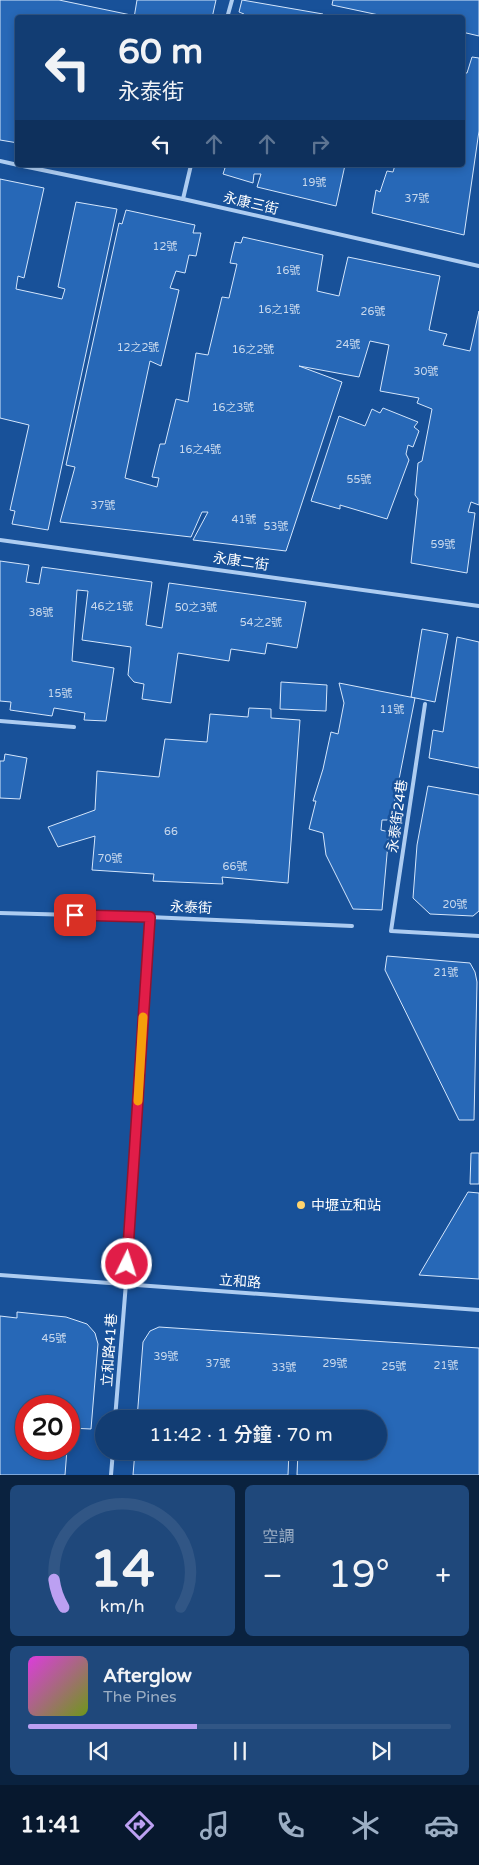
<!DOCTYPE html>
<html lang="zh-TW">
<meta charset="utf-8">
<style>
:root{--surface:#123d73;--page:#1f487b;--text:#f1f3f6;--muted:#9caec4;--line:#315685;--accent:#bca0f2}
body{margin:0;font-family:"Varela Round","Noto Sans TC",sans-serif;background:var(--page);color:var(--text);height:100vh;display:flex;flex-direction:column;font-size:19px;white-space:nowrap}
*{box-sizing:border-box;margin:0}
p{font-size:16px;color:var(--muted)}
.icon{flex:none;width:28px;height:28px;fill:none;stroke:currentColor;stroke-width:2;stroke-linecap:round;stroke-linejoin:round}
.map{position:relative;height:1475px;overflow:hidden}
.details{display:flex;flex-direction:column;gap:10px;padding:10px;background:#0a223f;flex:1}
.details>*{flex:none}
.banner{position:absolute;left:15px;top:15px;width:450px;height:152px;border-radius:5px;box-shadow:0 2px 8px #0003,0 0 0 1px var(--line);background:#123d73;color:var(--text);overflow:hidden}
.speed{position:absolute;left:15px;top:1395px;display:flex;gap:10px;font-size:25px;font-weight:700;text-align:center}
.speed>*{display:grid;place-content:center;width:65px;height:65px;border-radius:50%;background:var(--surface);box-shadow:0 2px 8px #0003,0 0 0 1px var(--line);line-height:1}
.speed .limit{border:8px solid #d22;background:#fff;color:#111}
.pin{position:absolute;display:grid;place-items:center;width:42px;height:42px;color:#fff;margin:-21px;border-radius:10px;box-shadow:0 2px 8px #0006}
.me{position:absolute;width:55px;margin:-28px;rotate:4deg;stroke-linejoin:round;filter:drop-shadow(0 0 4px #0008)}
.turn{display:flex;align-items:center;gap:18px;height:105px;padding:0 20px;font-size:22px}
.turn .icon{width:65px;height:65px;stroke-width:2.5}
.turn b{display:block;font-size:35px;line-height:42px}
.lanes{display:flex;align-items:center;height:48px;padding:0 20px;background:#0003;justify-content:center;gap:25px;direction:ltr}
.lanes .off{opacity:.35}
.big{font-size:38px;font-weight:600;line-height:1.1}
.details .card{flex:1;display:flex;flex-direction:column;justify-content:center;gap:8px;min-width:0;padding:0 18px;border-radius:8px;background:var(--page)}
.details .dial{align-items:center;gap:0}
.dial svg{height:130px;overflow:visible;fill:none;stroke:var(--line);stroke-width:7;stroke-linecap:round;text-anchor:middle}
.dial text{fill:var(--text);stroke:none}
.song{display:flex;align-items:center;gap:15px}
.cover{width:60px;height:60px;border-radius:8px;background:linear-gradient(135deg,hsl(300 70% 55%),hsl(80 70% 35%))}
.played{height:5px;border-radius:2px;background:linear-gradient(90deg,var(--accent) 40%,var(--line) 40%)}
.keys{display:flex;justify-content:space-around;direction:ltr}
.heat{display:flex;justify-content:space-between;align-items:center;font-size:28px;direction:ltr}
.details .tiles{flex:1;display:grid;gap:10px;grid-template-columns:1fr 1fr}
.card:last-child{grid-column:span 2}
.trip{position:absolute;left:95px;top:1410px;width:292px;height:50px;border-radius:25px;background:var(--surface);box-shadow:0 2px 8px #0003,0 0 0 1px var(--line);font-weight:600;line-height:50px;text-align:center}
.menu{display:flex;height:80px;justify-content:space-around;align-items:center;background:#07182e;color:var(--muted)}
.menu .icon{width:35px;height:35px}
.menu .selected{color:var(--accent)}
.menu b{font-size:22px;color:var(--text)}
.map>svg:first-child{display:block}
</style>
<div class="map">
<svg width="479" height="1475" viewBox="0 0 479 1475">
<rect width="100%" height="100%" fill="#185199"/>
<g fill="#2768b7" stroke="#d4e6fc">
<polygon points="0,0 59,0 131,15 131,18 18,18 18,143 0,140"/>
<polygon points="137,0 216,0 212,18 134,18"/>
<polygon points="242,0 323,14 323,18 244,18 244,14 239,12"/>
<polygon points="333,0 479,0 479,36 462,32 462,18 393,18 332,5"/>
<polygon points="472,57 479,58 479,131 464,235 372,213 376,190 380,192 387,171 393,172 395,165 462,165 462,73 467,73"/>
<polygon points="215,165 345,165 336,206 257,187 261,174 254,174 253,183 223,174 225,168"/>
<polygon points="0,179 44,188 24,278 18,276 16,289 62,299 65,289 58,287 76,202 117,209 48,530 12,524 15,511 10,510 29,425 0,418"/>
<polygon points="126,210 195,225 193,233 201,233 196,256 189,255 185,273 176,271 170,288 179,290 161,366 150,361 125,478 157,487 159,478 152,477 160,444 165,444 176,399 188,402 196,353 208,355 222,297 229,298 237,264 230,263 235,242 241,243 243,237 323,255 317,291 339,296 348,257 440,276 429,330 447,334 443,345 470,351 479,311 479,505 471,502 468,512 475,513 467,573 411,563 418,499 415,495 418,463 422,461 432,409 417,403 419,398 380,391 389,345 370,341 359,377 299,366 342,382 286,551 193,540 208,512 202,512 191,537 60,522 75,467 66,465 119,223 122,224"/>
<polygon points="383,408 418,422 414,427 419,431 413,447 408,445 406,454 409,460 387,519 340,505 340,509 311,501 339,416 365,426 372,409 380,413"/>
<polygon points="0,561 29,565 26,582 39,584 42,567 152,582 146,625 162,628 169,583 306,602 297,648 267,643 265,654 231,649 229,661 178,653 171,703 142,699 144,684 134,682 128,675 131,647 82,640 88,591 77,590 72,661 114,668 106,721 84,720 85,713 54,708 52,716 10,710 11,702 0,701"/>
<polygon points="422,629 448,634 435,702 411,697"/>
<polygon points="457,637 479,642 479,768 429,758 433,730 443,732"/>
<polygon points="281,682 327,685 326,711 280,709"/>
<polygon points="339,683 415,698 391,820 382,820 381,830 389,832 382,910 353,909 326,855 323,833 309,829 316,801 313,801 323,769 331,732 338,734 344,703"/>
<polygon points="249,708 271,709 271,718 300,720 288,883 222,877 223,884 153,881 154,874 92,870 95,836 58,847 48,827 95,810 97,771 159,777 165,739 207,742 210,714 248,717"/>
<polygon points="5,754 27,758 20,799 0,798 0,761 4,761"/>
<polygon points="428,786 479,795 479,911 473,916 430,914 413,898 417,845"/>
<polygon points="387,956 470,963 475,972 477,982 474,1120 459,1120 385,970"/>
<polygon points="471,1153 479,1153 479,1184 470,1184"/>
<polygon points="468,1192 479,1193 479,1279 419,1275"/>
<polygon points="17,1312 66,1317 87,1324 95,1333 98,1344 91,1429 69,1428 69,1406 26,1406 26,1449 67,1449 65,1475 0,1475 0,1316 17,1318"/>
<polygon points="159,1327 479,1348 479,1475 297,1475 298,1451 379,1451 379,1419 269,1419 235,1415 237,1419 137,1419 143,1342 150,1331"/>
<polygon points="135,1451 289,1451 288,1475 133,1475"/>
</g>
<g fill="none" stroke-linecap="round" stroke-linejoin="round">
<g stroke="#adccf1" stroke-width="4">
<polyline points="227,18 232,0"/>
<polyline points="0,161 18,165"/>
<polyline points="18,165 183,199 479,266"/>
<polyline points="183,199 191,165"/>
<polyline points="0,540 479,606"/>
<polyline points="425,704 391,931 479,936"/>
<polyline points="0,721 74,727"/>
<polyline points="0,913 149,917 352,926"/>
<polyline points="0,1275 479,1310"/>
<polyline points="115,1419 126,1283 149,917"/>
<polyline points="111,1475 113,1451"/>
</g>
</g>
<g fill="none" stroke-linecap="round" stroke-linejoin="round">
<g stroke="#92132f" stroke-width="12">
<polyline id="route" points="75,915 150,917 127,1264"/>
</g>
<use href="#route" stroke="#e11d48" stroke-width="9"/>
<polyline stroke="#f59e0b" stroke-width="9" points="138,1101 143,1017"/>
</g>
<circle fill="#ffd46d" stroke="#185199" stroke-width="2" cx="301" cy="1205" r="5"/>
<g text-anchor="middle" stroke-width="5" stroke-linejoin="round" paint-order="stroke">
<g font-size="11" fill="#c9d9ed">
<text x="314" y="186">19號</text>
<text x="417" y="202">37號</text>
<text x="165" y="250">12號</text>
<text x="288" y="274">16號</text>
<text x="279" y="313">16之1號</text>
<text x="373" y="315">26號</text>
<text x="348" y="348">24號</text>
<text x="138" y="351">12之2號</text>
<text x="253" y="353">16之2號</text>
<text x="426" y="375">30號</text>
<text x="233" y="411">16之3號</text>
<text x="200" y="453">16之4號</text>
<text x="359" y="483">55號</text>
<text x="103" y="509">37號</text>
<text x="244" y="523">41號</text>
<text x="276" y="530">53號</text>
<text x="443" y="548">59號</text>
<text x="112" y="610">46之1號</text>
<text x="196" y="611">50之3號</text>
<text x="41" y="616">38號</text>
<text x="261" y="626">54之2號</text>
<text x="60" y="697">15號</text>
<text x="392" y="713">11號</text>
<text x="171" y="835">66</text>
<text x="110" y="862">70號</text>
<text x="235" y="870">66號</text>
<text x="455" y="908">20號</text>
<text x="446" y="976">21號</text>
<text x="54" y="1342">45號</text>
<text x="166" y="1360">39號</text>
<text x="218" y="1367">37號</text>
<text x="335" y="1367">29號</text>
<text x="446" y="1369">21號</text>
<text x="394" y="1370">25號</text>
<text x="284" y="1371">33號</text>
</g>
<g font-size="14" fill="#fff" stroke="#185199">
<text transform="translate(251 203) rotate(13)" y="5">永康三街</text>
<text transform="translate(241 561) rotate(8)" y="5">永康二街</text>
<text transform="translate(397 816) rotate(-82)" y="5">永泰街24巷</text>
<text transform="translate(191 907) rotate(3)" y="5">永泰街</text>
<text transform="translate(240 1281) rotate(4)" y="5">立和路</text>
<text transform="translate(109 1350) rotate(-86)" y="5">立和路41巷</text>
</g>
<g font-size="14" fill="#fff" stroke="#185199" text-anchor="start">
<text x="311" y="1210">中壢立和站</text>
</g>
</g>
</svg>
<div class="speed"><div class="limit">20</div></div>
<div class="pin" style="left:75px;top:915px;background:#d93025"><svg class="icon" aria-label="arrive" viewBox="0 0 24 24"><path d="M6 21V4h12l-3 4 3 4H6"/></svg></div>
<svg class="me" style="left:127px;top:1264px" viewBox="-20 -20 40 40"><circle r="17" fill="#e11d48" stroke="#fff" stroke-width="3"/><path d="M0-11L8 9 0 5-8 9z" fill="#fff"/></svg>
<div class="trip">11:42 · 1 分鐘 · 70 m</div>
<div class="banner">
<div class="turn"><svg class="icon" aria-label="left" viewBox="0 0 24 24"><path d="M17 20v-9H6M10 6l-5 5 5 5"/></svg><div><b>60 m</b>永泰街</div></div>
<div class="lanes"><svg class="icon" aria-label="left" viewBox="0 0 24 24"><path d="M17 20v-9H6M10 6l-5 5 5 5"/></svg><svg class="icon off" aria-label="ahead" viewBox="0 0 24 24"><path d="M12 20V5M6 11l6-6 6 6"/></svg><svg class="icon off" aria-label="ahead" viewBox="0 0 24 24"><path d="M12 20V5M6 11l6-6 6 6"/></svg><svg class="icon off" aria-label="right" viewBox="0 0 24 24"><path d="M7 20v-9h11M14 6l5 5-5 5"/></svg></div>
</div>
</div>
<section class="details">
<div class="tiles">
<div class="card dial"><svg viewBox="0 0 100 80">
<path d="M14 69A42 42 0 1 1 86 69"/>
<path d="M14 69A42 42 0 0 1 8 52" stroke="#bca0f2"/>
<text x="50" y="56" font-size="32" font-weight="700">14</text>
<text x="50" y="72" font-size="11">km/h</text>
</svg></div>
<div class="card"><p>空調</p>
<div class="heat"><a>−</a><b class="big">19°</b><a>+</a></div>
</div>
<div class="card">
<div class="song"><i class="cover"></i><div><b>Afterglow</b><p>The Pines</p></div></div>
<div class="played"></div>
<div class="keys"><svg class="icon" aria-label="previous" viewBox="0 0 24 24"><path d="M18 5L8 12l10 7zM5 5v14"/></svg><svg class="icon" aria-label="pause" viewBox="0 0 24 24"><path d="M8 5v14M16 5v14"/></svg><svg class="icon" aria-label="next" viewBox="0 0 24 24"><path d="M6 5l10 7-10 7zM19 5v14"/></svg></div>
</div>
</div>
</section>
<nav class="menu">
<b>11:41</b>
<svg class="icon selected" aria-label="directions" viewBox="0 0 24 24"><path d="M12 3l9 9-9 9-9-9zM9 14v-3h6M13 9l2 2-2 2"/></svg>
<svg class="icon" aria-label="music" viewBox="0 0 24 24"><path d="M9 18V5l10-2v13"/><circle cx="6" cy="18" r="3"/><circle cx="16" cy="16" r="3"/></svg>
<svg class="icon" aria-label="phone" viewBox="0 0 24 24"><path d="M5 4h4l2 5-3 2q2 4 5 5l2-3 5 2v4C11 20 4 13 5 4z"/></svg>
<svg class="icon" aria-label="climate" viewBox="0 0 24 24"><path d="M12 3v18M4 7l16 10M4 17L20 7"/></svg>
<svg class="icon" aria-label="car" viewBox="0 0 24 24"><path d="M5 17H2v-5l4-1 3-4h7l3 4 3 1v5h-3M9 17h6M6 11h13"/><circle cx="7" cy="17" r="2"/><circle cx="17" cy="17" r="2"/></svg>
</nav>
